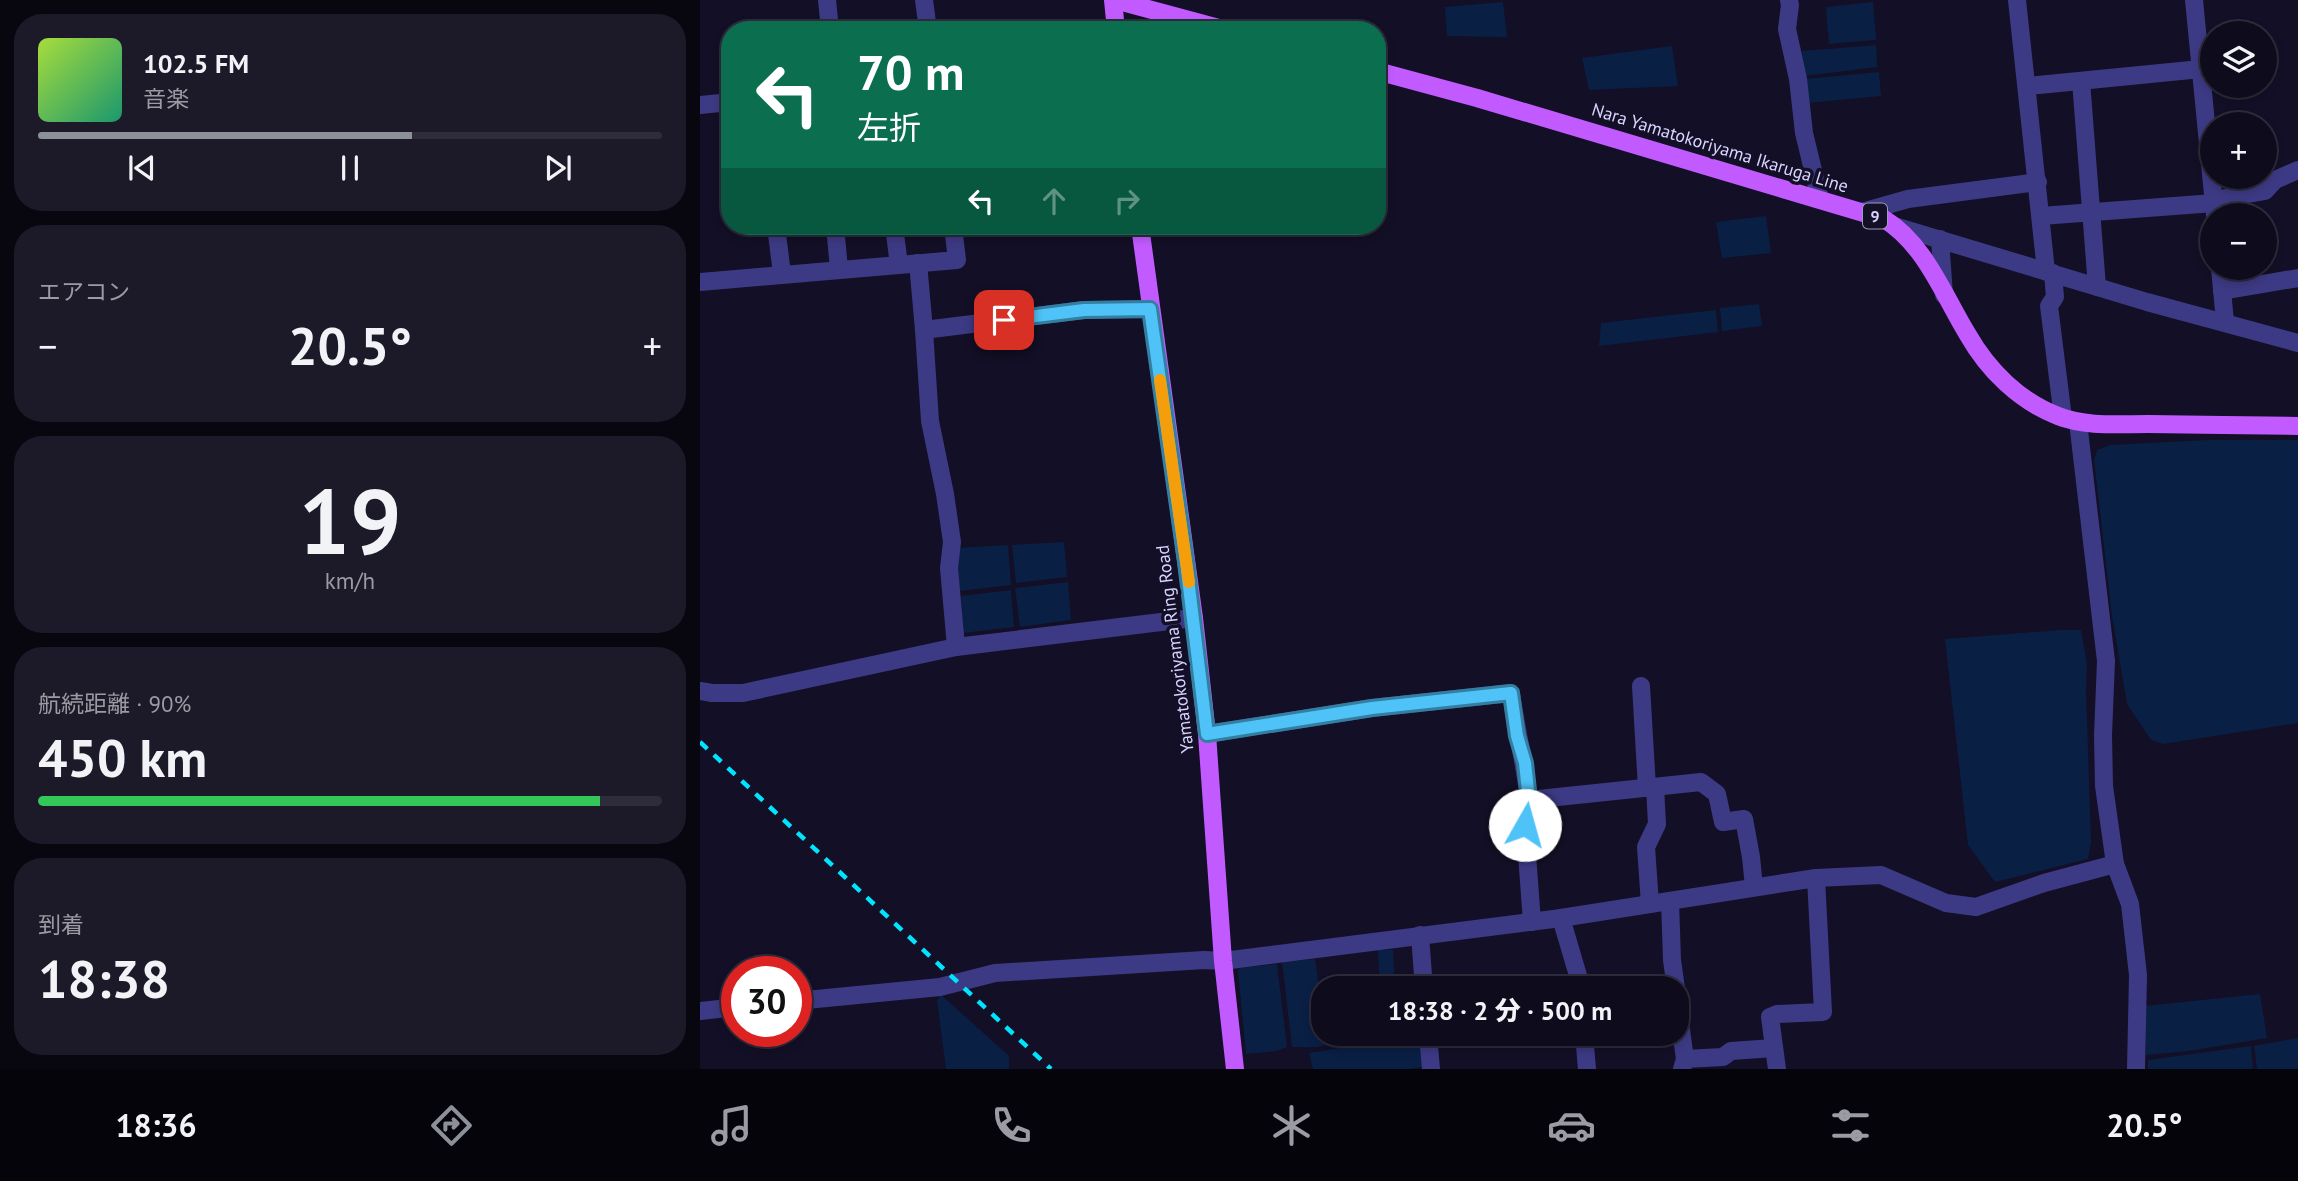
<!DOCTYPE html>
<html lang="ja">
<meta charset="utf-8">
<style>
:root{--surface:#0e0b1c;--page:#1c1929;--text:#f1f3f6;--muted:#9b9ba3;--line:#2e2b3b;--accent:#8c9099}
body{margin:0;font-family:"PT Sans","Noto Sans JP",sans-serif;background:var(--page);color:var(--text);height:100vh;display:flex;flex-direction:column;font-size:26px;white-space:nowrap}
*{box-sizing:border-box;margin:0}
p{font-size:23px;color:var(--muted)}
.icon{flex:none;width:38px;height:38px;fill:none;stroke:currentColor;stroke-width:2;stroke-linecap:round;stroke-linejoin:round}
.map{position:relative;flex:1;overflow:hidden}
.details{display:flex;flex-direction:column;gap:14px;padding:14px;background:#08060f;width:700px}
.details>*{flex:none}
.hud{position:absolute;left:21px;top:21px;width:665px;height:214px;border-radius:28px;box-shadow:0 4px 10px #0003,0 0 0 2px var(--line);background:#0b6e4f;color:#fff;overflow:hidden}
.fabs{position:absolute;left:1500px;top:21px;display:grid;gap:14px}
.fabs a{display:grid;place-items:center;width:77px;height:77px;border-radius:50%;background:var(--surface);box-shadow:0 4px 10px #0003,0 0 0 2px var(--line);font-size:35px}
.speed{position:absolute;left:21px;top:956px;display:flex;gap:14px;font-size:35px;font-weight:700;text-align:center}
.speed>*{display:grid;place-content:center;width:91px;height:91px;border-radius:50%;background:var(--surface);box-shadow:0 4px 10px #0003,0 0 0 2px var(--line);line-height:1}
.speed .limit{border:10px solid #d22;background:#fff;color:#111}
.pin{position:absolute;display:grid;place-items:center;width:60px;height:60px;color:#fff;margin:-30px;border-radius:14px;box-shadow:0 4px 10px #0006}
.me{position:absolute;width:77px;margin:-38px;rotate:7deg;stroke-linejoin:round;filter:drop-shadow(0 0 5px #0008)}
.turn{display:flex;align-items:center;gap:24px;height:147px;padding:0 21px;font-size:32px}
.turn .icon{width:91px;height:91px;stroke-width:2.5}
.turn b{display:block;font-size:49px;line-height:60px}
.lanes{display:flex;align-items:center;height:66px;padding:0 21px;background:#0003;justify-content:center;gap:35px;direction:ltr}
.lanes .off{opacity:.35}
.big{font-size:52px;font-weight:800;line-height:1.1}
.details .tile{flex:1;display:flex;flex-direction:column;justify-content:center;gap:10px;min-width:0;padding:0 24px;border-radius:28px;background:var(--page)}
.details .dial{align-items:center;gap:0}
.dial b{font-size:91px;line-height:1}
.song{display:flex;align-items:center;gap:21px}
.cover{width:84px;height:84px;border-radius:10px;background:linear-gradient(135deg,hsl(80 70% 55%),hsl(160 70% 35%))}
.played{height:7px;border-radius:4px;background:linear-gradient(90deg,var(--accent) 60%,var(--line) 60%)}
.keys{display:flex;justify-content:space-around;direction:ltr}
.heat{display:flex;justify-content:space-between;align-items:center;font-size:38px;direction:ltr}
.charge{height:10px;border-radius:5px;background:linear-gradient(90deg,#34c759 90%,var(--line) 0)}
.trip{position:absolute;left:611px;top:976px;width:378px;height:70px;border-radius:28px;background:var(--surface);box-shadow:0 4px 10px #0003,0 0 0 2px var(--line);font-weight:800;line-height:70px;text-align:center}
.tabs{display:flex;height:112px;justify-content:space-around;align-items:center;background:#06040b;color:var(--muted)}
.tabs .icon{width:49px;height:49px}
.tabs .active{color:var(--accent)}
.tabs b{font-size:32px;color:var(--text)}
main{display:flex;flex:1;min-height:0}
.map>svg:first-child{display:block}
</style>
<main>
<section class="details">
<div class="tile">
<div class="song"><i class="cover"></i><div><b>102.5 FM</b><p>音楽</p></div></div>
<div class="played"></div>
<div class="keys"><svg class="icon" aria-label="previous" viewBox="0 0 24 24"><path d="M18 5L8 12l10 7zM5 5v14"/></svg><svg class="icon" aria-label="pause" viewBox="0 0 24 24"><path d="M8 5v14M16 5v14"/></svg><svg class="icon" aria-label="next" viewBox="0 0 24 24"><path d="M6 5l10 7-10 7zM19 5v14"/></svg></div>
</div>
<div class="tile"><p>エアコン</p>
<div class="heat"><a>−</a><b class="big">20.5°</b><a>+</a></div>
</div>
<div class="tile dial"><b>19</b><p>km/h</p></div>
<div class="tile"><p>航続距離 · 90%</p><b class="big">450 km</b><div class="charge"></div></div>
<div class="tile"><p>到着</p><b class="big">18:38</b></div>
</section>
<div class="map">
<svg width="1598" height="1069" viewBox="0 0 1598 1069">
<rect width="100%" height="100%" fill="#130f26"/>
<g fill="#0a1f44">
<polygon points="803,2 807,37 747,36 745,7"/>
<polygon points="1173,2 1176,40 1129,44 1126,7"/>
<polygon points="1176,45 1177,67 1105,76 1102,51"/>
<polygon points="972,46 978,86 889,90 882,58"/>
<polygon points="1179,72 1181,96 1108,103 1105,79"/>
<polygon points="1066,216 1071,253 1022,258 1016,222"/>
<polygon points="1059,304 1062,326 1022,331 1020,308"/>
<polygon points="1016,310 1018,332 899,346 901,323"/>
<polygon points="1508,440 1598,440 1598,723 1463,744 1451,740 1427,704 1412,616 1394,460 1397,450 1410,445"/>
<polygon points="364,542 367,577 316,583 312,545"/>
<polygon points="308,545 311,585 260,591 256,564 258,548"/>
<polygon points="368,582 371,620 320,627 315,588"/>
<polygon points="311,590 314,627 263,633 261,596"/>
<polygon points="1360,630 1381,630 1387,664 1386,690 1391,842 1388,859 1295,882 1268,845 1245,639"/>
<polygon points="678,950 693,950 695,989 680,989"/>
<polygon points="615,959 621,1001 623,1001 623,1034 649,1034 649,1039 617,1047 592,1047 582,962"/>
<polygon points="577,964 587,1047 576,1051 546,1054 538,971 540,968"/>
<polygon points="240,994 309,1056 309,1069 246,1069 237,1000 239,999"/>
<polygon points="1560,994 1567,1038 1489,1051 1446,1055 1445,1006"/>
<polygon points="720,1035 725,1067 709,1069 613,1069 609,1053"/>
<polygon points="1598,1038 1598,1069 1557,1069 1554,1046"/>
<polygon points="1551,1046 1553,1069 1448,1069 1448,1060"/>
</g>
<g fill="none" stroke-linecap="round" stroke-linejoin="round">
<g stroke="#3d3a85" stroke-width="18">
<polyline points="127,0 130,30"/>
<polyline points="224,0 228,30"/>
<polyline points="1089,0 1090,5 1087,29 1098,79 1104,133 1120,199"/>
<polyline points="1317,0 1346,271"/>
<polyline points="1494,0 1515,215"/>
<polyline points="1381,81 1397,287"/>
<polyline points="1328,86 1501,69"/>
<polyline points="0,105 30,102"/>
<polyline points="1514,200 1565,191 1575,180 1598,170"/>
<polyline points="1162,212 1208,199 1338,182"/>
<polyline points="1341,216 1514,203"/>
<polyline points="76,226 82,274"/>
<polyline points="135,226 139,269"/>
<polyline points="194,226 199,265"/>
<polyline points="1198,227 1447,302 1598,343"/>
<polyline points="1240,239 1244,295"/>
<polyline points="218,263 224,330 230,421 245,494 252,542 249,568 256,647"/>
<polyline points="1520,268 1525,322"/>
<polyline points="1353,273 1355,297 1349,306 1363,418"/>
<polyline points="0,282 257,260 253,226"/>
<polyline points="1522,291 1598,278"/>
<polyline points="224,330 384,310 450,309"/>
<polyline points="1378,422 1406,661 1403,735 1404,786 1415,864 1430,904 1438,975 1436,1069"/>
<polyline points="941,686 947,788"/>
<polyline points="0,691 12,693 43,693 256,647 494,618"/>
<path d="M507,734L672,708L811,693C816,729 825,764 829,800L1001,782L1017,794L1023,822L1044,819L1051,857L1054,887"/>
<polyline points="829,800 823,801 832,922"/>
<polyline points="970,901 972,960 976,989"/>
<polyline points="950,904 946,847 957,824 955,787"/>
<polyline points="861,918 882,989"/>
<polyline points="720,935 724,989"/>
<polyline points="976,994 985,1059"/>
<polyline points="96,1001 240,987 295,973 504,960 523,961 861,918 1116,878 1181,875 1246,903 1276,907 1344,883 1415,864"/>
<polyline points="0,1011 37,1007"/>
<polyline points="728,1034 731,1069"/>
<polyline points="884,1034 887,1069"/>
<polyline points="982,1069 985,1059 1023,1057 1031,1051 1074,1048"/>
<polyline points="1077,1069 1070,1017 1077,1014 1123,1012 1116,878"/>
</g>
<g stroke="#c25bff" stroke-width="18">
<polyline points="413,0 416,30"/>
<polyline points="415,0 526,30"/>
<path d="M677,71L777,98L1184,219C1225,244 1244,296 1268,335C1288,370 1319,401 1358,416C1386,427 1418,424 1448,424C1498,425 1548,425 1598,426"/>
<polyline points="440,226 494,618 507,734 523,961 535,1069"/>
</g>
<polyline stroke="#00e5ff" stroke-width="4.5" stroke-dasharray="10 9" stroke-linecap="butt" points="0,742 351,1069"/>
</g>
<g fill="none" stroke-linecap="round" stroke-linejoin="round">
<g stroke="#337fa1" stroke-width="18">
<polyline id="route" points="304,320 384,310 450,309 486,562 507,734 672,708 811,693 817,736 825,763 829,800 823,801 825,825"/>
</g>
<use href="#route" stroke="#4fc3f7" stroke-width="12"/>
<polyline stroke="#f59e0b" stroke-width="12" points="460,380 489,582"/>
</g>
<g text-anchor="middle" stroke-width="7" stroke-linejoin="round" paint-order="stroke">
<rect fill="#130f26" stroke="#9e99be" stroke-width="2" x="1163" y="203.5" width="24" height="25" rx="5"/>
<g font-size="16" font-weight="bold" fill="#d9d4ff">
<text x="1175" y="222">9</text>
</g>
<g font-size="18" fill="#d9d4ff" stroke="#130f26">
<text transform="translate(1020 148) rotate(17)" y="6">Nara Yamatokoriyama Ikaruga Line</text>
<text transform="translate(475 649) rotate(-97)" y="6">Yamatokoriyama Ring Road</text>
</g>
</g>
</svg>
<div class="fabs">
<a><svg class="icon" aria-label="layers" viewBox="0 0 24 24"><path d="M12 4l9 5-9 5-9-5zM3 14l9 5 9-5"/></svg></a>
<a>+</a>
<a>−</a>
</div>
<div class="speed"><div class="limit">30</div></div>
<div class="pin" style="left:304px;top:320px;background:#d93025"><svg class="icon" aria-label="arrive" viewBox="0 0 24 24"><path d="M6 21V4h12l-3 4 3 4H6"/></svg></div>
<svg class="me" style="left:825px;top:825px" viewBox="-20 -20 40 40"><circle r="19" fill="#fff"/><path d="M0-13L10 11 0 6-10 11z" fill="#4fc3f7"/></svg>
<div class="trip">18:38 · 2 分 · 500 m</div>
<div class="hud">
<div class="turn"><svg class="icon" aria-label="left" viewBox="0 0 24 24"><path d="M17 20v-9H6M10 6l-5 5 5 5"/></svg><div><b>70 m</b>左折</div></div>
<div class="lanes"><svg class="icon" aria-label="left" viewBox="0 0 24 24"><path d="M17 20v-9H6M10 6l-5 5 5 5"/></svg><svg class="icon off" aria-label="ahead" viewBox="0 0 24 24"><path d="M12 20V5M6 11l6-6 6 6"/></svg><svg class="icon off" aria-label="right" viewBox="0 0 24 24"><path d="M7 20v-9h11M14 6l5 5-5 5"/></svg></div>
</div>
</div>
</main>
<nav class="tabs">
<b>18:36</b>
<svg class="icon active" aria-label="directions" viewBox="0 0 24 24"><path d="M12 3l9 9-9 9-9-9zM9 14v-3h6M13 9l2 2-2 2"/></svg>
<svg class="icon" aria-label="music" viewBox="0 0 24 24"><path d="M9 18V5l10-2v13"/><circle cx="6" cy="18" r="3"/><circle cx="16" cy="16" r="3"/></svg>
<svg class="icon" aria-label="phone" viewBox="0 0 24 24"><path d="M5 4h4l2 5-3 2q2 4 5 5l2-3 5 2v4C11 20 4 13 5 4z"/></svg>
<svg class="icon" aria-label="climate" viewBox="0 0 24 24"><path d="M12 3v18M4 7l16 10M4 17L20 7"/></svg>
<svg class="icon" aria-label="car" viewBox="0 0 24 24"><path d="M5 17H2v-5l4-1 3-4h7l3 4 3 1v5h-3M9 17h6M6 11h13"/><circle cx="7" cy="17" r="2"/><circle cx="17" cy="17" r="2"/></svg>
<svg class="icon" aria-label="filters" viewBox="0 0 24 24"><path d="M4 7h16M4 17h16"/><circle cx="9" cy="7" r="2"/><circle cx="15" cy="17" r="2"/></svg>
<b>20.5°</b>
</nav>
